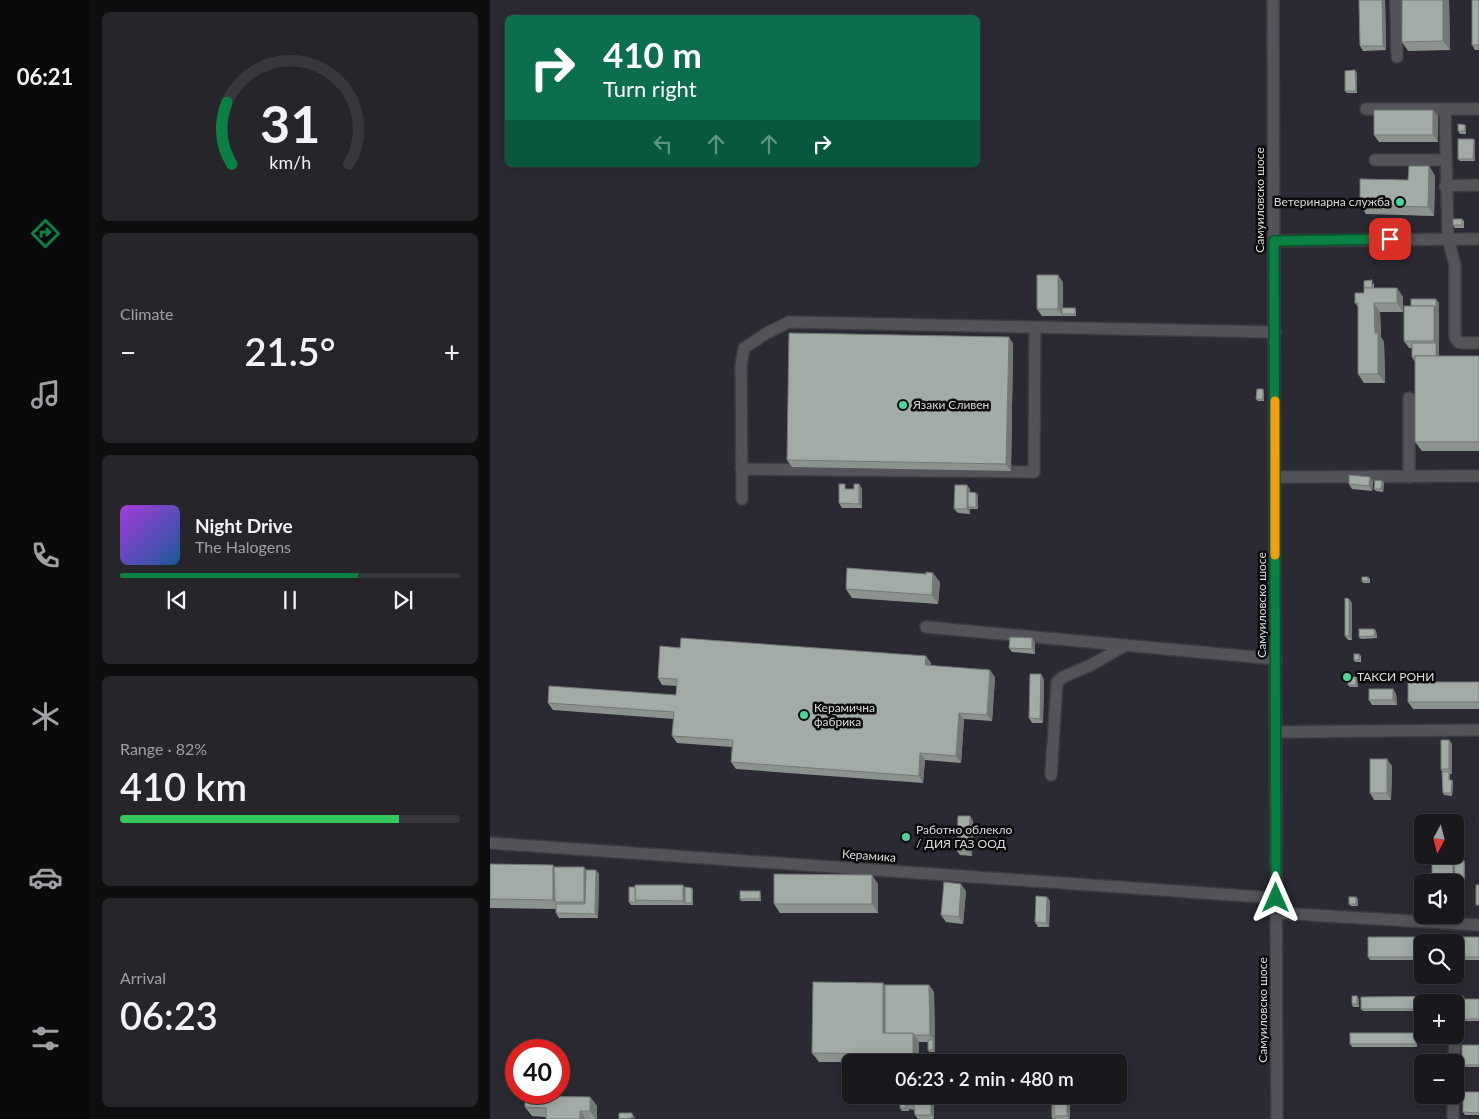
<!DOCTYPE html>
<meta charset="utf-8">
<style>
:root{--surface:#19191d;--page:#26262a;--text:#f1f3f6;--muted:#9fa0a4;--line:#37383b;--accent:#0b8043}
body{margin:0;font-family:Lato,sans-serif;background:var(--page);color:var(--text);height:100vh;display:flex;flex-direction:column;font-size:19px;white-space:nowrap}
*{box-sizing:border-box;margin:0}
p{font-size:16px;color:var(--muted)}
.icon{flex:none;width:28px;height:28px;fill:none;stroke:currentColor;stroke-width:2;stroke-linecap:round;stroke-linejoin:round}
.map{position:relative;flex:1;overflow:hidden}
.sheet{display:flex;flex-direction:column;gap:12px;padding:12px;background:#0e0e10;width:400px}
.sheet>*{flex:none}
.hud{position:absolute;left:15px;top:15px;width:475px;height:152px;border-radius:8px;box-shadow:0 2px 12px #0003,0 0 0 1px var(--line);background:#0b6e4f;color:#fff;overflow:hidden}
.needle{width:32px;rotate:187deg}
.buttons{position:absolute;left:924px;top:814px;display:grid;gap:10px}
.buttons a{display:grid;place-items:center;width:50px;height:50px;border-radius:8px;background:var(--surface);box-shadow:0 2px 12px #0003,0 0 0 1px var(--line);font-size:25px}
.speed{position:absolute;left:15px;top:1039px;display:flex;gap:10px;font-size:25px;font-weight:700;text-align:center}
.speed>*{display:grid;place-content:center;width:65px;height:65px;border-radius:50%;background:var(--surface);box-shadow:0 2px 12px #0003,0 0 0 1px var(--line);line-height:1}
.speed .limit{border:8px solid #d22;background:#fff;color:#111}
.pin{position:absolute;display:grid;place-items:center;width:42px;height:42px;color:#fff;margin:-21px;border-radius:10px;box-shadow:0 2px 8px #0006}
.me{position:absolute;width:55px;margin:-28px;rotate:0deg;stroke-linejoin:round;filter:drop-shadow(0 0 4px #0008)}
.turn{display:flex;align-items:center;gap:18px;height:105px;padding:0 15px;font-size:22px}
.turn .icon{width:65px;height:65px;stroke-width:2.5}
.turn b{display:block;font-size:35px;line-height:42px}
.lanes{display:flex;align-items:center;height:48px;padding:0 15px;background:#0003;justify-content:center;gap:25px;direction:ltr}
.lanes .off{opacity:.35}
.big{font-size:38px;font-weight:600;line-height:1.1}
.sheet .card{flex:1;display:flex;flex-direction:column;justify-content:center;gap:8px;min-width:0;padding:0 18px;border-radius:8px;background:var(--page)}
.sheet .dial{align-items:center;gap:0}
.dial svg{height:130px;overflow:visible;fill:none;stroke:var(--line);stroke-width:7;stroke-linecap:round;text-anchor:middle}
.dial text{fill:var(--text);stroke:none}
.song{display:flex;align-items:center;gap:15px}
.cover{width:60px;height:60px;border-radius:8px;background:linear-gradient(135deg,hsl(280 70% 55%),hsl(210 70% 35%))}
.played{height:5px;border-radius:2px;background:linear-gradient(90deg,var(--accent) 70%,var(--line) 70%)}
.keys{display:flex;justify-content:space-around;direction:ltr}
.heat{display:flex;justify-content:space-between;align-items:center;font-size:28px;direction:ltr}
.charge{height:8px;border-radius:4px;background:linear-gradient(90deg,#34c759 82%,var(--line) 0)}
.trip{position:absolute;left:352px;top:1054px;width:285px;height:50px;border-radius:8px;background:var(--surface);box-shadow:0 2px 12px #0003,0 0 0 1px var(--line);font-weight:600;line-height:50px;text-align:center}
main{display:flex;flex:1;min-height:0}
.dock{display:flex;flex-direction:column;width:90px;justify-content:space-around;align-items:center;background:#0a0a0c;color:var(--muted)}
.dock .icon{width:35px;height:35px}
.dock .selected{color:var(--accent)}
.dock b{font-size:22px;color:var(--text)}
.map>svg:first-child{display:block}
</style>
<main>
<nav class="dock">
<b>06:21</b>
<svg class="icon selected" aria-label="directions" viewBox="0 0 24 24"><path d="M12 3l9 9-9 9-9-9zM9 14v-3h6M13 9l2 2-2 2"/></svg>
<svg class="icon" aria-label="music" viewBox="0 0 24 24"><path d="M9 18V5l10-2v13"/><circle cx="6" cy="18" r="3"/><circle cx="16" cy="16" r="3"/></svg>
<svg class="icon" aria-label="phone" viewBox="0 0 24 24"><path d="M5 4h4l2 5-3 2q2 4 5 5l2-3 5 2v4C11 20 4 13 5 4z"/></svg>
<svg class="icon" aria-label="climate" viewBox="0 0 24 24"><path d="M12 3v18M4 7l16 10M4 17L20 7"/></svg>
<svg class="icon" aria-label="car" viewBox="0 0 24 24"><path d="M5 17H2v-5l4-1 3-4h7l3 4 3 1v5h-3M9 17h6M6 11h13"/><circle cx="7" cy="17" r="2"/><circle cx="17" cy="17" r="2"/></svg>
<svg class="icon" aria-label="filters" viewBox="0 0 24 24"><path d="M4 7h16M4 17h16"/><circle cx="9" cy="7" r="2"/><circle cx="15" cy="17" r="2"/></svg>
</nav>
<section class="sheet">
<div class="card dial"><svg viewBox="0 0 100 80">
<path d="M14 69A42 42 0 1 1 86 69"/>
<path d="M14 69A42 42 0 0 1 11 31" stroke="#0b8043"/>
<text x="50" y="56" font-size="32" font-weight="700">31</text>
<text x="50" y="72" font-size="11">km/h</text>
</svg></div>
<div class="card"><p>Climate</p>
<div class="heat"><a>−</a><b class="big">21.5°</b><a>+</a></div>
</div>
<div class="card">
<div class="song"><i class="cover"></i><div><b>Night Drive</b><p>The Halogens</p></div></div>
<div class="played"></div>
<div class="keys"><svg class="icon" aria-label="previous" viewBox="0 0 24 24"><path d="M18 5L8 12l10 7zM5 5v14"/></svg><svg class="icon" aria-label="pause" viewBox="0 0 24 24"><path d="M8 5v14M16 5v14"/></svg><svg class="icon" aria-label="next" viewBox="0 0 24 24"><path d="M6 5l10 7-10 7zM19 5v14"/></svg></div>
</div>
<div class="card"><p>Range · 82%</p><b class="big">410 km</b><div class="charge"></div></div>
<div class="card"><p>Arrival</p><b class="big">06:23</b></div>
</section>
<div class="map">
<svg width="989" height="1119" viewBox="0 0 989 1119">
<rect width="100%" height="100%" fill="#212127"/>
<path fill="#2b2a34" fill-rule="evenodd" d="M0,0H989V1119H0ZM18,18H488V165H18ZM932,822H965V855H932ZM932,882H965V915H932ZM932,942H965V975H932ZM932,1002H965V1035H932ZM26,1050H69V1092H26ZM361,1062H629V1095H361ZM932,1062H965V1095H932Z"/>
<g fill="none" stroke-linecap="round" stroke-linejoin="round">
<g stroke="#3d3c41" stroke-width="14">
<g id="minor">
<polyline points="783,0 787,1119"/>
<polyline points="906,0 907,57"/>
<polyline points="876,109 989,109"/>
<polyline points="955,109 958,239 965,265 965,337 968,342 973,343 989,343"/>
<polyline points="885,160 955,160"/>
<polyline points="955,186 989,185"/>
<polyline points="784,241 989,239"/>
<polyline points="919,398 919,477"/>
<polyline points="251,469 544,472 545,327"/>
<polyline points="785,477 989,476"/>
<polyline points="252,499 251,365 254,348 277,333 299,322 785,332"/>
<polyline points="436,627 786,659"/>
<polyline points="786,732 989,730"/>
<polyline points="561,775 567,682 573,677 601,665 636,645"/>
<polyline points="0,843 787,898"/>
<polyline points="787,913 989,925"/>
<polyline points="964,1062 965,1031"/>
<polyline points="963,1119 963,1095"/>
</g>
</g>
<use href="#minor" stroke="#535359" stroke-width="11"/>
</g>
<g fill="#8c938f">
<polygon points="869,0 895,0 896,50 873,51 870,46"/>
<polygon points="912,0 959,0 960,50 918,51 912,42"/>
<polygon points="989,0 989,50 985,50 982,45"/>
<polygon points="867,73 867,93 857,93 855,91"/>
<polygon points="943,110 948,116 948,142 889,142 884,135"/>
<polygon points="975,125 976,127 976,134 970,134 968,131"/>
<polygon points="985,141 985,161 970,161 968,159"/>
<polygon points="939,166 945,176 944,216 876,214 870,205 918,180"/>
<polygon points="972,219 974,221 974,228 965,228 963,225"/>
<polygon points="573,282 573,308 585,308 586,310 586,316 552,316 547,309"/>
<polygon points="884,283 884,288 907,288 913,297 913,312 890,312 891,337 894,342 895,383 874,383 868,374 868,307 865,303"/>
<polygon points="949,303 949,356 989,356 989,451 932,451 925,442 925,362 922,357 922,348 919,348 914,341 921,306"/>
<polygon points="519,337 523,344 521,471 302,467 297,460"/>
<polygon points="774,391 774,401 768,401 766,399"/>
<polygon points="880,477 883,482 882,491 862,489 859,484"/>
<polygon points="892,481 894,483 893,492 886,491 884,489"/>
<polygon points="369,484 372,489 372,508 352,508 349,503 358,489 364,489"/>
<polygon points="480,489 480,493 486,493 488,495 488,509 480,509 480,514 468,513 464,509"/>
<polygon points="878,577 880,579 880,583 873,583 872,581"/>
<polygon points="450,582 448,604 362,598 356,589"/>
<polygon points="862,603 862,640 858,640 855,636"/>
<polygon points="884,629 886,631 887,638 871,639 869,637"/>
<polygon points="545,643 545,654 522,652 519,648"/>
<polygon points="869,654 871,656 871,662 865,662 864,660"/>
<polygon points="441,663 441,666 505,677 502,721 474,719 471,763 435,760 433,783 246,769 241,762 242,747 187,743 182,736 184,719 63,710 58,703 186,695 187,686 172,685 168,678"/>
<polygon points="554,679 553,723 542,723 539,718"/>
<polygon points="868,679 868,687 860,687 858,685"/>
<polygon points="989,682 989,709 923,709 918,702"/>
<polygon points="903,689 906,694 907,705 882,705 879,700"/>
<polygon points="959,740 962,744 962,774 960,774 960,780 962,780 963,782 962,796 954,795 953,793 952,772 951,769"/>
<polygon points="902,766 901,800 884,800 880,793"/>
<polygon points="480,816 483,821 482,856 470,855 467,851"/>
<polygon points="965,835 966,836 966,860 975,862 975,897 966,897 965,896"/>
<polygon points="0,864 64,867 94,867 96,870 109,874 108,918 69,918 66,913 66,909 0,908"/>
<polygon points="388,884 388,913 290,913 284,904"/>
<polygon points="139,887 195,887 203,890 203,905 141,905 139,902"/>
<polygon points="476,891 473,924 456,922 451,915"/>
<polygon points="271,894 271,901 251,901 250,899"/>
<polygon points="557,897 560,901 559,927 548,927 545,922"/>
<polygon points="868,899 868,906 861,906 859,904"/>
<polygon points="878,937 989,937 989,960 965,960 965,942 932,942 932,960 880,960 878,957"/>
<polygon points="395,985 439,985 444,992 445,1052 439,1052 438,1050 438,1042 429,1042 429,1062 329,1062 322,1053"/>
<polygon points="973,996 975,999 989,999 989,1021 975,1021 973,1019 973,1014 965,1014 965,1002 932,1002 932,1011 873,1011 871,1009 871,997"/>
<polygon points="869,999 869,1007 863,1007 862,1004"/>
<polygon points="927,1035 927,1047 862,1047 860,1044"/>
<polygon points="989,1045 989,1067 974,1067 972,1065"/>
<polygon points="989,1092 989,1115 975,1115 973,1112"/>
<polygon points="410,1095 444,1095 444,1119 428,1119 425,1115 424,1110 419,1109 419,1111 412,1111 410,1108"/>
<polygon points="100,1097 107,1106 107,1119 56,1119 56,1117 42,1116 35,1107"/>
<polygon points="577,1101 580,1105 580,1119 563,1119"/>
</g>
<g fill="#727874">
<polygon points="892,0 895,0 896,50 893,46"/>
<polygon points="953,0 959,0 960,50 953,41"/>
<polygon points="865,70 867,73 867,93 866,91"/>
<polygon points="943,110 948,116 948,142 943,135"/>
<polygon points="975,125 976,127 976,134 975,131"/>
<polygon points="984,139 985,141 985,161 983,159"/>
<polygon points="939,166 945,176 944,216 938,207"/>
<polygon points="568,275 573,282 573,314 572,314 568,309"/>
<polygon points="907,288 913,297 913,312 907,303"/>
<polygon points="946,299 949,303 949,347 944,341 944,306"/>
<polygon points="884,303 890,312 891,337 894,342 895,383 888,374 885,333"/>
<polygon points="519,337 523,344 521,471 516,464"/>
<polygon points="946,343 949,347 949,362 946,357"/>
<polygon points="773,389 774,391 774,401 773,399"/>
<polygon points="880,477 883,482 882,491 879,486"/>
<polygon points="892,481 894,483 893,492 891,489"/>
<polygon points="369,484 372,489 372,508 369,504"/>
<polygon points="477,485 480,489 480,507 478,507 480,509 480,514 477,509"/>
<polygon points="486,493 488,495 488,509 486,507"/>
<polygon points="443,573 450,582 448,604 442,595"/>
<polygon points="859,599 862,603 862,640 859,636"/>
<polygon points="884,629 886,631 887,638 885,636"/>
<polygon points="542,638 545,643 545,654 542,649"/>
<polygon points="436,656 441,663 440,672 435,665"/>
<polygon points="500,670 505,677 502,721 497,715"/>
<polygon points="551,674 554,679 553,723 550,719"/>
<polygon points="866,677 868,679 868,687 866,685"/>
<polygon points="903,689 906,694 907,705 903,700"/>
<polygon points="469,713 474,719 471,763 466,756"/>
<polygon points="959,740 962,744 962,774 959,769"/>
<polygon points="430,753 435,760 433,783 429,776"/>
<polygon points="897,759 902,766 901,800 897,793"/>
<polygon points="959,772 960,774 960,782 959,780"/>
<polygon points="962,780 963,782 962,796 961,793"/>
<polygon points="480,816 483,821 482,856 478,851"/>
<polygon points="965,835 966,836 966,894 965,882 963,882 963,855 965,855"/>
<polygon points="974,860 975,862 975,897 974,894"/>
<polygon points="63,865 69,874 65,902 63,900"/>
<polygon points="94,867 99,874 98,909 94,902"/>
<polygon points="106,870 109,874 108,918 105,914"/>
<polygon points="382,875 388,884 388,913 382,904"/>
<polygon points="471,884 476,891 473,924 469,917"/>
<polygon points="193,885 196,890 195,903 197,905 193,901"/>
<polygon points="202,888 203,890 203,905 202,903"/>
<polygon points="270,891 271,894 271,901 270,899"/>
<polygon points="557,897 560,901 559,927 556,923"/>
<polygon points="866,897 868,899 868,906 866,904"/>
<polygon points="393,983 400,992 399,1035 393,1033"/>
<polygon points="439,985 444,992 445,1042 440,1035"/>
<polygon points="867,996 869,999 869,1007 867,1004"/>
<polygon points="423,1033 429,1042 429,1062 427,1062 423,1056"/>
<polygon points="926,1033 927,1035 927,1047 926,1044"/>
<polygon points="443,1040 445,1043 445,1052 443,1050"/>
<polygon points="441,1095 444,1095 444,1119 441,1115"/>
<polygon points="100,1097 107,1106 107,1119 106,1119 100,1111"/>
<polygon points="577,1101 580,1105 580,1119 579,1119 577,1116"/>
<polygon points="90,1111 96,1119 90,1119"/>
<polygon points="142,1113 145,1118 145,1119 142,1118"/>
</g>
<g fill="#a3aba6" stroke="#727874">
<polygon points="869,0 892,0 893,46 870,46"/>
<polygon points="912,0 953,0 953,41 912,42"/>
<rect x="982" y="0" width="7" height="45"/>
<polygon points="865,70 866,91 855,91 855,71"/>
<rect x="884" y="110" width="59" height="25"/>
<polygon points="968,124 975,125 975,131 968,131"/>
<polygon points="968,139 984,139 983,159 968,159"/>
<polygon points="919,166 939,166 938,207 870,205 870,179 918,180"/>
<rect x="963" y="219" width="9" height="6"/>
<rect x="547" y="275" width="21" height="34"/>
<polygon points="882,280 882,288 874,288 874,281"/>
<polygon points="874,288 907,288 907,303 884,303 885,333 888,333 888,374 868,374 868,303 865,303 865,293 874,293"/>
<polygon points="921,299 946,299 946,308 944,306 921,306"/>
<rect x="914" y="306" width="30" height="35"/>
<rect x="572" y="308" width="13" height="6"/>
<polygon points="299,333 519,337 516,464 297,460"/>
<polygon points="922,343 946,343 946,356 925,356 925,357 922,357"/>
<rect x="925" y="356" width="64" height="86"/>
<polygon points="767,389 773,389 773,399 766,399"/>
<polygon points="859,475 880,477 879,486 859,484"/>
<polygon points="885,480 892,481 891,489 884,489"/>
<polygon points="349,484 355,484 355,489 364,489 364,484 369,484 369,504 349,503"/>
<polygon points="465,485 477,485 477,509 464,509"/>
<polygon points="478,492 486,493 486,507 478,507"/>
<polygon points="357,568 436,574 436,572 443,573 442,595 356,589"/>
<rect x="872" y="577" width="6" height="4"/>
<polygon points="855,598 859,599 859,636 855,636"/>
<polygon points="869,629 884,629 885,636 869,637"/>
<polygon points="520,637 542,638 542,649 519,648"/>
<polygon points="191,638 436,656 435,665 500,670 497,715 469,713 466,756 430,753 429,776 241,762 243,740 182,736 184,712 58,703 59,686 186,695 187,679 168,678 170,646 190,648"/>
<rect x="864" y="654" width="5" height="6"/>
<polygon points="540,674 551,674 550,719 539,718"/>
<rect x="858" y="677" width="8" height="8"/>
<rect x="918" y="682" width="71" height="20"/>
<rect x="879" y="689" width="24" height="11"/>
<rect x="951" y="740" width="8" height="29"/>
<rect x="880" y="759" width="17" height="34"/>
<polygon points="952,772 959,772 959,780 962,780 961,793 953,793"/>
<polygon points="468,816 480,816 478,851 467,851"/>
<rect x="942" y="855" width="21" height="27"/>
<polygon points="964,860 974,860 974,894 965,894"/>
<polygon points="0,864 63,865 63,900 0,899"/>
<polygon points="64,867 94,867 94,902 65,902"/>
<polygon points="96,870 106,870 105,914 66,913 66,904 95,904"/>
<polygon points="284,874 382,875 382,904 284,904"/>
<polygon points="454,882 471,884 469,917 451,915"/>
<polygon points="145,885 193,885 193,901 145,900"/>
<rect x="986" y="885" width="3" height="20"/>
<polygon points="139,887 145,887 145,900 147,902 139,902"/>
<polygon points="195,887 202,888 202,903 195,903"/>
<rect x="250" y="891" width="20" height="8"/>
<polygon points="546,896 557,897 556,923 545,922"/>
<rect x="859" y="897" width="7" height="7"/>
<polygon points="878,937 989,937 989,957 965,957 965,942 932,942 932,957 878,957"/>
<polygon points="323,982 393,983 393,1033 423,1033 423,1056 413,1056 413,1054 322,1053"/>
<polygon points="395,985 439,985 440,1035 425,1035 423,1033 395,1033"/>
<rect x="862" y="996" width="5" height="8"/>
<polygon points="973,996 973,999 989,999 989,1019 973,1019 973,1011 965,1011 965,1002 932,1002 932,1009 871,1009 871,997"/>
<rect x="860" y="1033" width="66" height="11"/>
<rect x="438" y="1040" width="5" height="10"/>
<rect x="972" y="1045" width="17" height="20"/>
<polygon points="973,1092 989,1092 989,1113 973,1112"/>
<polygon points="410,1095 416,1095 415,1105 417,1108 410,1108"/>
<polygon points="416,1095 441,1095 441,1115 425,1115 424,1105 415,1105"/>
<polygon points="35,1096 100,1097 100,1111 90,1111 90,1119 56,1119 56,1108 35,1107"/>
<rect x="564" y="1101" width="13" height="15"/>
<polygon points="562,1103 564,1103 564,1116 566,1118 562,1118"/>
<polygon points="129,1113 142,1113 142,1118 129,1119"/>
</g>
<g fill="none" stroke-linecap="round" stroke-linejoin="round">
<g stroke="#07532c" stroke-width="12">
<polyline id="route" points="786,898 784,241 900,239"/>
</g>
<use href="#route" stroke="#0b8043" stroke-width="9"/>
<polyline stroke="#f59e0b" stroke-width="9" points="785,401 785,555"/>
</g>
<g fill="#4bd49b" stroke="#0b0b0d" stroke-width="2">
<circle cx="910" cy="202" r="5"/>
<circle cx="413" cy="405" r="5"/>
<circle cx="857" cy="677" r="5"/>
<circle cx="314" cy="715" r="5"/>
<circle cx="416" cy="837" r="5"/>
</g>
<g text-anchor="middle" stroke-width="5" stroke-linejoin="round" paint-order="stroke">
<g font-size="12" fill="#dcdce0" stroke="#0b0b0d">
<text transform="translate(770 200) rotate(-90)" y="4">Самуиловско шосе</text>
<text transform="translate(772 605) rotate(-90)" y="4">Самуиловско шосе</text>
<text transform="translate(379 856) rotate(4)" y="4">Керамика</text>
<text transform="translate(773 1010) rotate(-90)" y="4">Самуиловско шосе</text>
</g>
<g font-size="12" fill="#dcdce0" stroke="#0b0b0d" text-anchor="start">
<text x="900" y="206" text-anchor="end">Ветеринарна служба</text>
<text x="423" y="409">Язаки Сливен</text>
<text x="867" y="681">ТАКСИ РОНИ</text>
<text x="324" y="712">Керамична<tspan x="324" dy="14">фабрика</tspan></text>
<text x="426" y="834">Работно облекло<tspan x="426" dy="14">/ ДИЯ ГАЗ ООД</tspan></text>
</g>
</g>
</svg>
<div class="buttons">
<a><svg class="needle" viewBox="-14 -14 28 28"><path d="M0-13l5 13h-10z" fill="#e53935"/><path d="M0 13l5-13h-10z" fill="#9fa0a4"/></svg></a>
<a><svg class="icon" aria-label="sound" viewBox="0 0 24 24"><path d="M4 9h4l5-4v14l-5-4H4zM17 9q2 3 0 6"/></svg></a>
<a><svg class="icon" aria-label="search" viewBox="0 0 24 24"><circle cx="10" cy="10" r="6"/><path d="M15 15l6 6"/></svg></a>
<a>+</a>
<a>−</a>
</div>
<div class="speed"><div class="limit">40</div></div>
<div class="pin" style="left:900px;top:239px;background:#d93025"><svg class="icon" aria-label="arrive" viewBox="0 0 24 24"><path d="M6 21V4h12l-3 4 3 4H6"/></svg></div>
<svg class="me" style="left:786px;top:898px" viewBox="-20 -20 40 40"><path d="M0-17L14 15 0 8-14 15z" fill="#0b8043" stroke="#fff" stroke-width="4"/></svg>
<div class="trip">06:23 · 2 min · 480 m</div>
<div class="hud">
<div class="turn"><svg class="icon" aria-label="right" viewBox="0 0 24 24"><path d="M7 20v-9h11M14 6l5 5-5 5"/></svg><div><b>410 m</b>Turn right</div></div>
<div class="lanes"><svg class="icon off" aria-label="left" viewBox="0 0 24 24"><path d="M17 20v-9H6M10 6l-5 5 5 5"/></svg><svg class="icon off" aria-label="ahead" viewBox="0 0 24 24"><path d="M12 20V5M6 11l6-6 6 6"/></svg><svg class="icon off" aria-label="ahead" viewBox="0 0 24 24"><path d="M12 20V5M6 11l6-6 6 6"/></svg><svg class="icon" aria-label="right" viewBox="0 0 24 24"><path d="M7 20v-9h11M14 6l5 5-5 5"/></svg></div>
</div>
</div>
</main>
